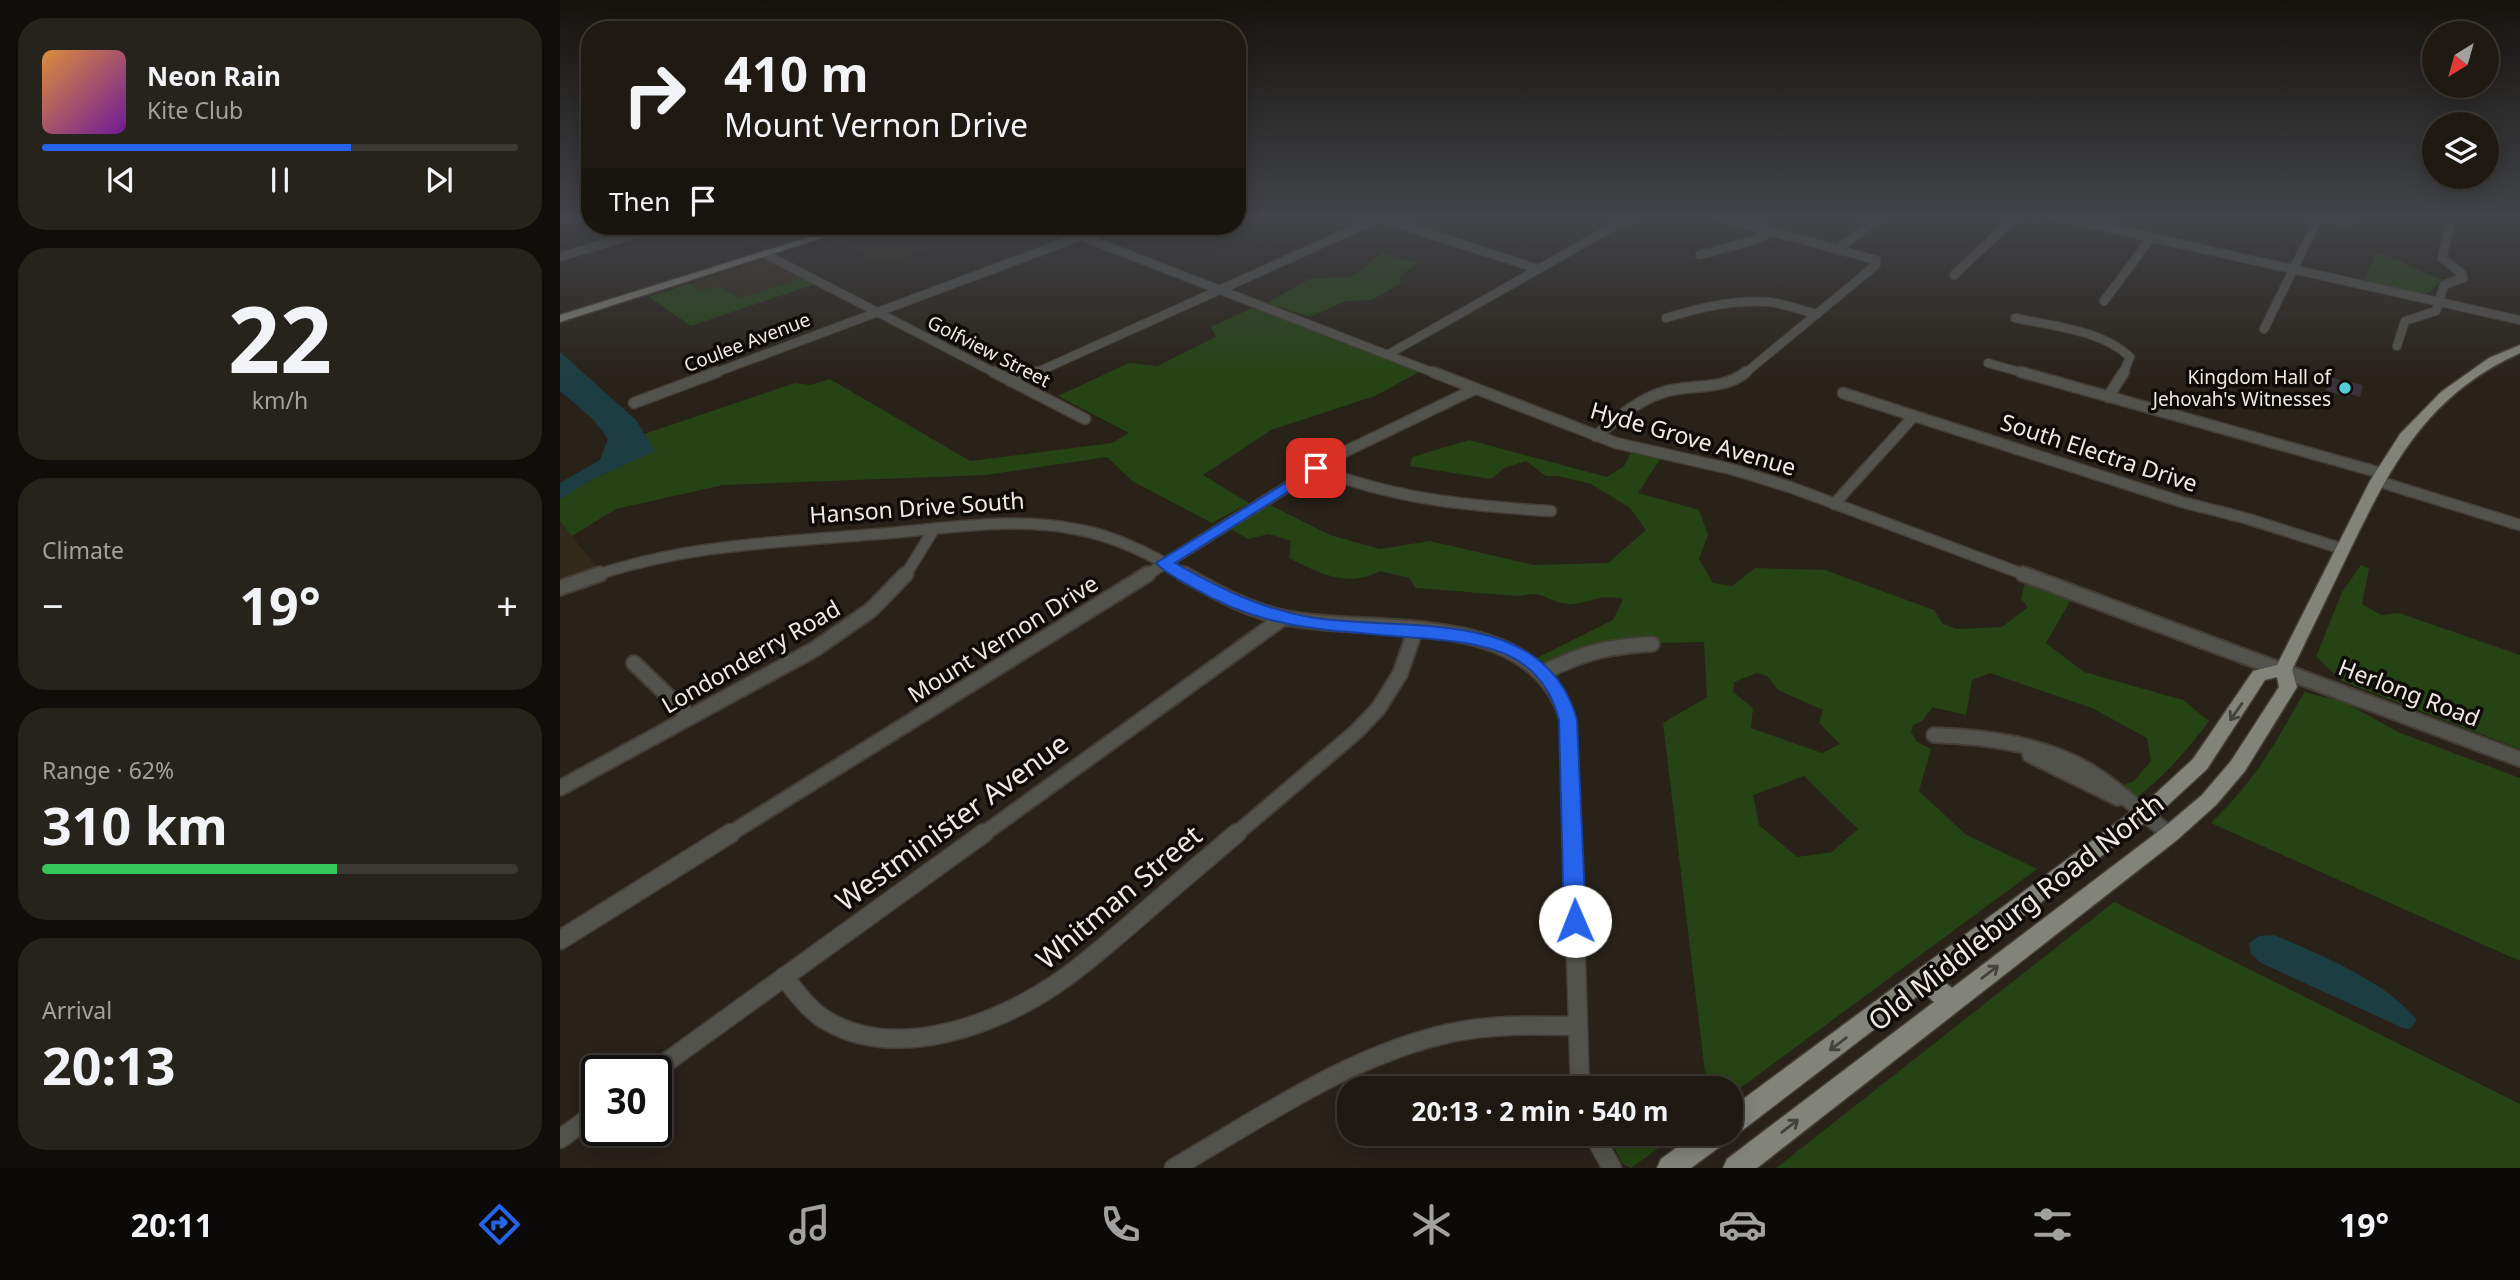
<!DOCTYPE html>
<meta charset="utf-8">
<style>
:root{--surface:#1e1a13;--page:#26231c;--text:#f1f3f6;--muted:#a1a1a0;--line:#3c3833;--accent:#2563eb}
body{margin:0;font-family:"Noto Sans",sans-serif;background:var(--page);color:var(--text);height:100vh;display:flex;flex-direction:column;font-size:26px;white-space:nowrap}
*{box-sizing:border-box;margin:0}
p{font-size:23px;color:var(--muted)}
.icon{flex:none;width:38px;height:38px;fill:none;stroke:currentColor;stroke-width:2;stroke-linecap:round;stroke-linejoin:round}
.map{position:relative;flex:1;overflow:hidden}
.side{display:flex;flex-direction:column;gap:18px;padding:18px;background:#100e0a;width:560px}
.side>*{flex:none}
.hud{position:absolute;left:21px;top:21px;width:665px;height:214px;border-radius:28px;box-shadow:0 4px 18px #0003,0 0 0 2px var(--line);background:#1e1a13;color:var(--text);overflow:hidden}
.needle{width:46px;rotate:217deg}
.controls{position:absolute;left:1862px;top:21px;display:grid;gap:14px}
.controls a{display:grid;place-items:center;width:77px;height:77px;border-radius:50%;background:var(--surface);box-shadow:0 4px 18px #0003,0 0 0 2px var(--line);font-size:35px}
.speed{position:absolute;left:21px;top:1055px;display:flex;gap:14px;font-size:35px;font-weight:700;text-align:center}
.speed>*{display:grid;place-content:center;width:91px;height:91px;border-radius:50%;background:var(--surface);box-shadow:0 4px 18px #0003,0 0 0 2px var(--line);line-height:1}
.speed .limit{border:4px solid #111;border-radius:10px;background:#fff;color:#111}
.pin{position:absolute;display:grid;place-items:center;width:60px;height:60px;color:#fff;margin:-30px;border-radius:14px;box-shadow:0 4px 10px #0006}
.me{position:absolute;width:77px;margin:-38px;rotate:359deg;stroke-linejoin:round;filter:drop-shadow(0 0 5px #0008)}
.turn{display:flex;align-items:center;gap:24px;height:147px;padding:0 28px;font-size:32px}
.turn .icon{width:91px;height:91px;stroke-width:2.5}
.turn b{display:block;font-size:49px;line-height:60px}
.then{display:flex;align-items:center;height:66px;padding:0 28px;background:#0003;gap:14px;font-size:26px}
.big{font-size:52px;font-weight:700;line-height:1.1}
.side .tile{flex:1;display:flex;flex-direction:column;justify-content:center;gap:10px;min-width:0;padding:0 24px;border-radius:28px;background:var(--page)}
.side .dial{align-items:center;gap:0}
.dial b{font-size:91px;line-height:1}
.song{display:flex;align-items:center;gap:21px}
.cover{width:84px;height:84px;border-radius:10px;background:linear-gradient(135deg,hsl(30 70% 55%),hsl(280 70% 35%))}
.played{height:7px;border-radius:4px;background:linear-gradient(90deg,var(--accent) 65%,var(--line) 65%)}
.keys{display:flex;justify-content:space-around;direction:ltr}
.heat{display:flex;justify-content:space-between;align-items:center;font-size:38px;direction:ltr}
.charge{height:10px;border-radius:5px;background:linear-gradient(90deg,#34c759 62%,var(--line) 0)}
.trip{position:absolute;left:777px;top:1076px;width:406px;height:70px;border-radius:28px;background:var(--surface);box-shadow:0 4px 18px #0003,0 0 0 2px var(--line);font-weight:700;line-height:70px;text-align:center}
.menu{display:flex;height:112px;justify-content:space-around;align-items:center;background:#0c0a08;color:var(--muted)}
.menu .icon{width:49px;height:49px}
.menu .current{color:var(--accent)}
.menu b{font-size:32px;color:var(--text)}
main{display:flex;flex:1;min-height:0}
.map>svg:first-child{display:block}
</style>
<main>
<section class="side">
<div class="tile">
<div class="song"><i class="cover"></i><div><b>Neon Rain</b><p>Kite Club</p></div></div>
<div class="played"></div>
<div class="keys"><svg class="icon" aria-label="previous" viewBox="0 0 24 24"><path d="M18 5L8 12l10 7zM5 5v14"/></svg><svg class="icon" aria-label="pause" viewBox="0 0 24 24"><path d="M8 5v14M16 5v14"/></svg><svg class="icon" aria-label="next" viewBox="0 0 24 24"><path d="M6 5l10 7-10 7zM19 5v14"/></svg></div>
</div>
<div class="tile dial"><b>22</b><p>km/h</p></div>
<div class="tile"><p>Climate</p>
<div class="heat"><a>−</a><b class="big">19°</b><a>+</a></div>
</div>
<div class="tile"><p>Range · 62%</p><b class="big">310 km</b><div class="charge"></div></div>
<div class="tile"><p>Arrival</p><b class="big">20:13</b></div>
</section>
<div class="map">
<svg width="1960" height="1168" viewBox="0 0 1960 1168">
<rect width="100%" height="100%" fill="#282219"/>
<g fill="#342a1c">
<polygon points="174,226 279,226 204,249 164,229"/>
<polygon points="310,226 323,226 372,247 325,264 271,239"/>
<polygon points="201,261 211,261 241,278 181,298 159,286 142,292 129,284"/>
<polygon points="0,521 37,568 0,584"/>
</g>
<g fill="#254314" fill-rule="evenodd">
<polygon points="822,253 857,263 839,277 841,283 812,300 786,301 750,317 707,303 749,279 791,277"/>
<path d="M1816,253C1841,258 1859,273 1883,280L1865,295L1804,281Z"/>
<polygon points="241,278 255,284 131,326 89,297 129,284 142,291 158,286 181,298"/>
<polygon points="694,307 861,371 815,396 711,430 643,475 689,503 652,523 572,481 547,457 426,475 163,485 56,509 12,536 0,521 0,499 31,480 95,451 84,434 235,383 250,385 270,379 410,461 552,443 569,433 498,396 569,363 597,366 656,337 651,327"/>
<path d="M909,440L1047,477L1064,466L1072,451L1101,458L1078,493L1139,510L1148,535L1139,559L1153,583L1172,586L1195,568L1265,570L1374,610L1383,624L1397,629L1442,627L1468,607L1461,599L1466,579L1513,596L1486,643L1524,672L1623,700L1649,721C1627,751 1604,776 1575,799L1555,788L1574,781L1591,761L1587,738L1532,708L1430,673L1412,680L1406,715L1373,707L1362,721L1353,725L1351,732L1357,742L1371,749L1359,791L1405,834L1477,869L1171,1095V1088H1142L1146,1081L1103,723L1147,697L1144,642L1053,644L987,665L977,658L1053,620L1063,599C1037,593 1028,605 1008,604C985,602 987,590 959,596L856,588L849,578L820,571C788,588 760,574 729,558L731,541L709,534L688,539L669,528L708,504L770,535L820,549L870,541L974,565L1048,563L1086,530L1070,508L1031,484L998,476H986L966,461L944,468L931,479L850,466L852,457ZM1197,673L1207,676L1218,690L1263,710L1259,723L1280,744L1262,753L1191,728L1193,708L1173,692L1174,682ZM1244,776L1298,829L1272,852L1237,857L1199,825L1193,795Z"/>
<polygon points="1801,565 1809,568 1802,604 1821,615 1839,613 1960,655 1960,749 1782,681 1756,657 1782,592"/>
<path d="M1744,692L1784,702L1838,732L1960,778V961L1651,823C1695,780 1715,745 1744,692Z"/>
<polygon points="1554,902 1960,1104 1960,1168 1216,1168"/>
<polygon points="1079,1134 1118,1134 1071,1168 1063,1164 1054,1147"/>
</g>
<g fill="#1c3e42">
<polygon points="0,352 76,420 95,451 31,480 0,499 0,483 40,460 48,439 34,420 0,391"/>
<path d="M1714,935C1759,954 1827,982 1857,1020L1850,1029L1843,1028L1701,963L1691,954L1689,943L1699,936Z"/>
</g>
<polygon fill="#3c323a" points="1770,377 1803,385 1800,397 1790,394 1789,397 1766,391"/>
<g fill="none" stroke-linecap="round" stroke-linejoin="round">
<g stroke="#443e35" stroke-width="10">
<g id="minor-far3">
<polyline points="813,216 979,269"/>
<polyline points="1156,216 1316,260 1316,265 1184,374"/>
<polyline points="1495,216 1960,320"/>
<polyline points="1754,216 1788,221"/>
<polyline points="0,219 14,216"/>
<polyline points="495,226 877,374"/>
<polyline points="1279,248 1321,216"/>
<polyline points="205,254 437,374"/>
<polyline points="1140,255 1195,240 1212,231"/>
<polyline points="0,257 102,226"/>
<polyline points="1394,275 1457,216"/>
<polyline points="1544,301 1591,238"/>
<path d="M1106,318C1139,308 1174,299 1209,302C1225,304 1241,310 1257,314"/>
<path d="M1455,318C1492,326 1542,330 1570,357L1563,374"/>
<polyline points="1704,329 1758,219 1755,217"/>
<polyline points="1837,346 1845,321 1876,311 1884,285 1903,278 1902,274 1882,258 1889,229"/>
<polyline points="827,355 1072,216"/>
<polyline points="1428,363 1467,374"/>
<polyline points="152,374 548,226"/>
<polyline points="473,374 819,218"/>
</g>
</g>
<g stroke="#443e35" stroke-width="13">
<g id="minor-far2">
<polyline points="434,372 525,419"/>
<polyline points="873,372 1056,443 1171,469 1230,487 1468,576"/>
<polyline points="1461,372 1821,473"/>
<polyline points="450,381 477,372"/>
<polyline points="1283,393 1622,502 1685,518 1783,549"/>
<polyline points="1548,397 1564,372"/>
<polyline points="74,403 157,372"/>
<path d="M1036,436C1056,420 1076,401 1101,393C1128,383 1162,392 1186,372"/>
<path d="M756,468C832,499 909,506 991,511"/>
<polyline points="1817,481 1960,525"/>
<polyline points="1274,504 1354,416"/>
<path d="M34,576C130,543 229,542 329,533C390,528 454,517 515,529C556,536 592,555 627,576"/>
<polyline points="345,576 374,529"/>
<polyline points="585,576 780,454 915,389"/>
</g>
</g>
<g stroke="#443e35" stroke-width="18">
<g id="minor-far1">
<path d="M624,574C656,592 690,611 726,618C816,635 972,606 1007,718C1010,728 1009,740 1009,750C1010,778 1011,807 1012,835"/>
<polyline points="1463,574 1960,759"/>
<polyline points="0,588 40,574"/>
<polyline points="74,663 130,717"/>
<path d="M984,672C1026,652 1045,647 1092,644"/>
<path d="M1374,735C1426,737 1484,744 1529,771C1559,789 1582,814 1610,834"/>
<polyline points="1470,755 1558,798"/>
<polyline points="0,788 255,649 311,610 346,574"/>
<polyline points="168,835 588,574"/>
<polyline points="422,835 723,618"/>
<polyline points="675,835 796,732 818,709 840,674 855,631"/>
</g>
</g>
<g stroke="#443e35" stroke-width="21">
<g id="minor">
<polyline points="1012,833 1020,1088"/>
<polyline points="0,940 171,833"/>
<path d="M224,977C237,993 250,1012 269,1022C339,1061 435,1025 496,984C523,966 547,944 571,924C606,893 642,863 677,833"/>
<polyline points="94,1071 424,833"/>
<polyline points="1033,1134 1052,1168"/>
<polyline points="0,1139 37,1112"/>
<path d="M614,1168C701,1118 790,1055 890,1033C932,1024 975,1025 1017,1026"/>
</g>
</g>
<g stroke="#443e35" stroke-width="3">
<g id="major">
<polygon points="285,226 299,226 0,322 0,315"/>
<path d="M1960,345V353C1867,395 1832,464 1790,550C1771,590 1751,630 1732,670L1737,687L1685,771L1656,805L1617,840L1197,1168H1163L1167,1159L1374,1002L1363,992L1180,1132L1171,1136L1168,1134L1165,1143L1131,1168H1097L1101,1159L1135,1134H1171V1108L1594,795L1633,759L1693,671L1717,665L1810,481L1840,434L1881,392L1929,358ZM1717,677L1719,687L1671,761L1642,795L1603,828L1392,988L1381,979L1608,805L1647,769L1705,680Z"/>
</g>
</g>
<use href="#minor-far3" stroke="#53534e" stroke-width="8"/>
<use href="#minor-far2" stroke="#53534e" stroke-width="10"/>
<use href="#minor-far1" stroke="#53534e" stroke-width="14"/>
<use href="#minor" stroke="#53534e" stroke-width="18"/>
<use href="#major" fill="#828379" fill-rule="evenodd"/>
</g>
<defs><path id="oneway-shaft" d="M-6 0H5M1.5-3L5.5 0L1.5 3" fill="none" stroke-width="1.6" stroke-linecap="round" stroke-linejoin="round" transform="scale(1.75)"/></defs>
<g stroke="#43423b">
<use href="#oneway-shaft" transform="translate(1676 712) rotate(125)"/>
<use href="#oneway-shaft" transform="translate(1430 972) rotate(-38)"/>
<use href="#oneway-shaft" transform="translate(1278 1044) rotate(143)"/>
<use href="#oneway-shaft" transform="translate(1230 1126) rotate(-38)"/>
</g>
<linearGradient id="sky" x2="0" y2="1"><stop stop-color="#16130e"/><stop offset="0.57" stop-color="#424449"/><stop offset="1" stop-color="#424449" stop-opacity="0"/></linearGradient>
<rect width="1960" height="380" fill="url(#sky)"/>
<path fill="#2563eb" stroke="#184099" stroke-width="2" d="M756,464L763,468L761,471L615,563C659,588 699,608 749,617C841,633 985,603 1017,720L1026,921L1022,928L1015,931L1007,928L1004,921L999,720C981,649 921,643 860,638C824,635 788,633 753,628C710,623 669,609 632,587C620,580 605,573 596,563Z"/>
<circle fill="#51ccd5" stroke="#0f0c08" stroke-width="2.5" cx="1785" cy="388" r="7"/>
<g text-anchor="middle" stroke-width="7" stroke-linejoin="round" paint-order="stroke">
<g font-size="19" fill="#eee9e4" stroke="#0f0c08">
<text transform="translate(187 342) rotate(-21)" y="7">Coulee Avenue</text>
<text transform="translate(429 351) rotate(27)" y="7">Golfview Street</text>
</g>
<g font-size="19" fill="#eee9e4" stroke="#0f0c08" text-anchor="end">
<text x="1771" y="384">Kingdom Hall of<tspan x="1771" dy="22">Jehovah's Witnesses</tspan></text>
</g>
<g font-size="23" fill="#eee9e4" stroke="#0f0c08">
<text transform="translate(1133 439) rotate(16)" y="8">Hyde Grove Avenue</text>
<text transform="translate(1539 453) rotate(18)" y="8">South Electra Drive</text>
<text transform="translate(357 508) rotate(-4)" y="8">Hanson Drive South</text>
<text transform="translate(443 639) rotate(-32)" y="8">Mount Vernon Drive</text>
<text transform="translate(191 657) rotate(-30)" y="8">Londonderry Road</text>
<text transform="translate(1849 693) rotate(21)" y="8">Herlong Road</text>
</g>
<g font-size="28" fill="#eee9e4" stroke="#0f0c08">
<text transform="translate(392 822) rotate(-36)" y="10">Westminister Avenue</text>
<text transform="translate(559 897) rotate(-40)" y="10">Whitman Street</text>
<text transform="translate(1456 912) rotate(-38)" y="10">Old Middleburg Road North</text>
</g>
</g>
</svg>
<div class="controls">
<a><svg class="needle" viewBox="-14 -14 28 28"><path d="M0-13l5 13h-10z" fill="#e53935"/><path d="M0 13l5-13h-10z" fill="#a1a1a0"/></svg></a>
<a><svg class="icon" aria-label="layers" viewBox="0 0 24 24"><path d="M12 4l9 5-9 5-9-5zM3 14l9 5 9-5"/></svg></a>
</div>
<div class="speed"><div class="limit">30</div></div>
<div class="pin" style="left:756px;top:468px;background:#d93025"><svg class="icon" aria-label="arrive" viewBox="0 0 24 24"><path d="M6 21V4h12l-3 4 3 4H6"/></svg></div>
<svg class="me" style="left:1015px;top:921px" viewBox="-20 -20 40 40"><circle r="19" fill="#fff"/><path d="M0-13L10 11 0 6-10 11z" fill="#2563eb"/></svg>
<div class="trip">20:13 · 2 min · 540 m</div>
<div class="hud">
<div class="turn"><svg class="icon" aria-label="right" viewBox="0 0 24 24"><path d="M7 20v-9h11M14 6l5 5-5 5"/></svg><div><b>410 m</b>Mount Vernon Drive</div></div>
<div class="then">Then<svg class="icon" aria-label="arrive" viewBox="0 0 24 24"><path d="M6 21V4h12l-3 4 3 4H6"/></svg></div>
</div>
</div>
</main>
<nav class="menu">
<b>20:11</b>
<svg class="icon current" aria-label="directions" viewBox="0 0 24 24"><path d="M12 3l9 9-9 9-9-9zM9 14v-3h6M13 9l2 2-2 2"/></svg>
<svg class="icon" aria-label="music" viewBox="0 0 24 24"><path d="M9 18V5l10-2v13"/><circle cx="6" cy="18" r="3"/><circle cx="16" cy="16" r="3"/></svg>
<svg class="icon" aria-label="phone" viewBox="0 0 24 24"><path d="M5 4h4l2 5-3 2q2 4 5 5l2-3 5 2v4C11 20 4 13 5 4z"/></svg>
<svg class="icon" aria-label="climate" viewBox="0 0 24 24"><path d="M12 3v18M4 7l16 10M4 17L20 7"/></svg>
<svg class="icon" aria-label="car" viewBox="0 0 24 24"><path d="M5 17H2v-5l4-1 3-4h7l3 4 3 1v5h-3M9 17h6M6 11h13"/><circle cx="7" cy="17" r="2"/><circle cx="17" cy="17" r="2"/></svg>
<svg class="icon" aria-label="filters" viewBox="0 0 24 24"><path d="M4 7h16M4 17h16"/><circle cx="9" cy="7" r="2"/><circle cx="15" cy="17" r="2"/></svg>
<b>19°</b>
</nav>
